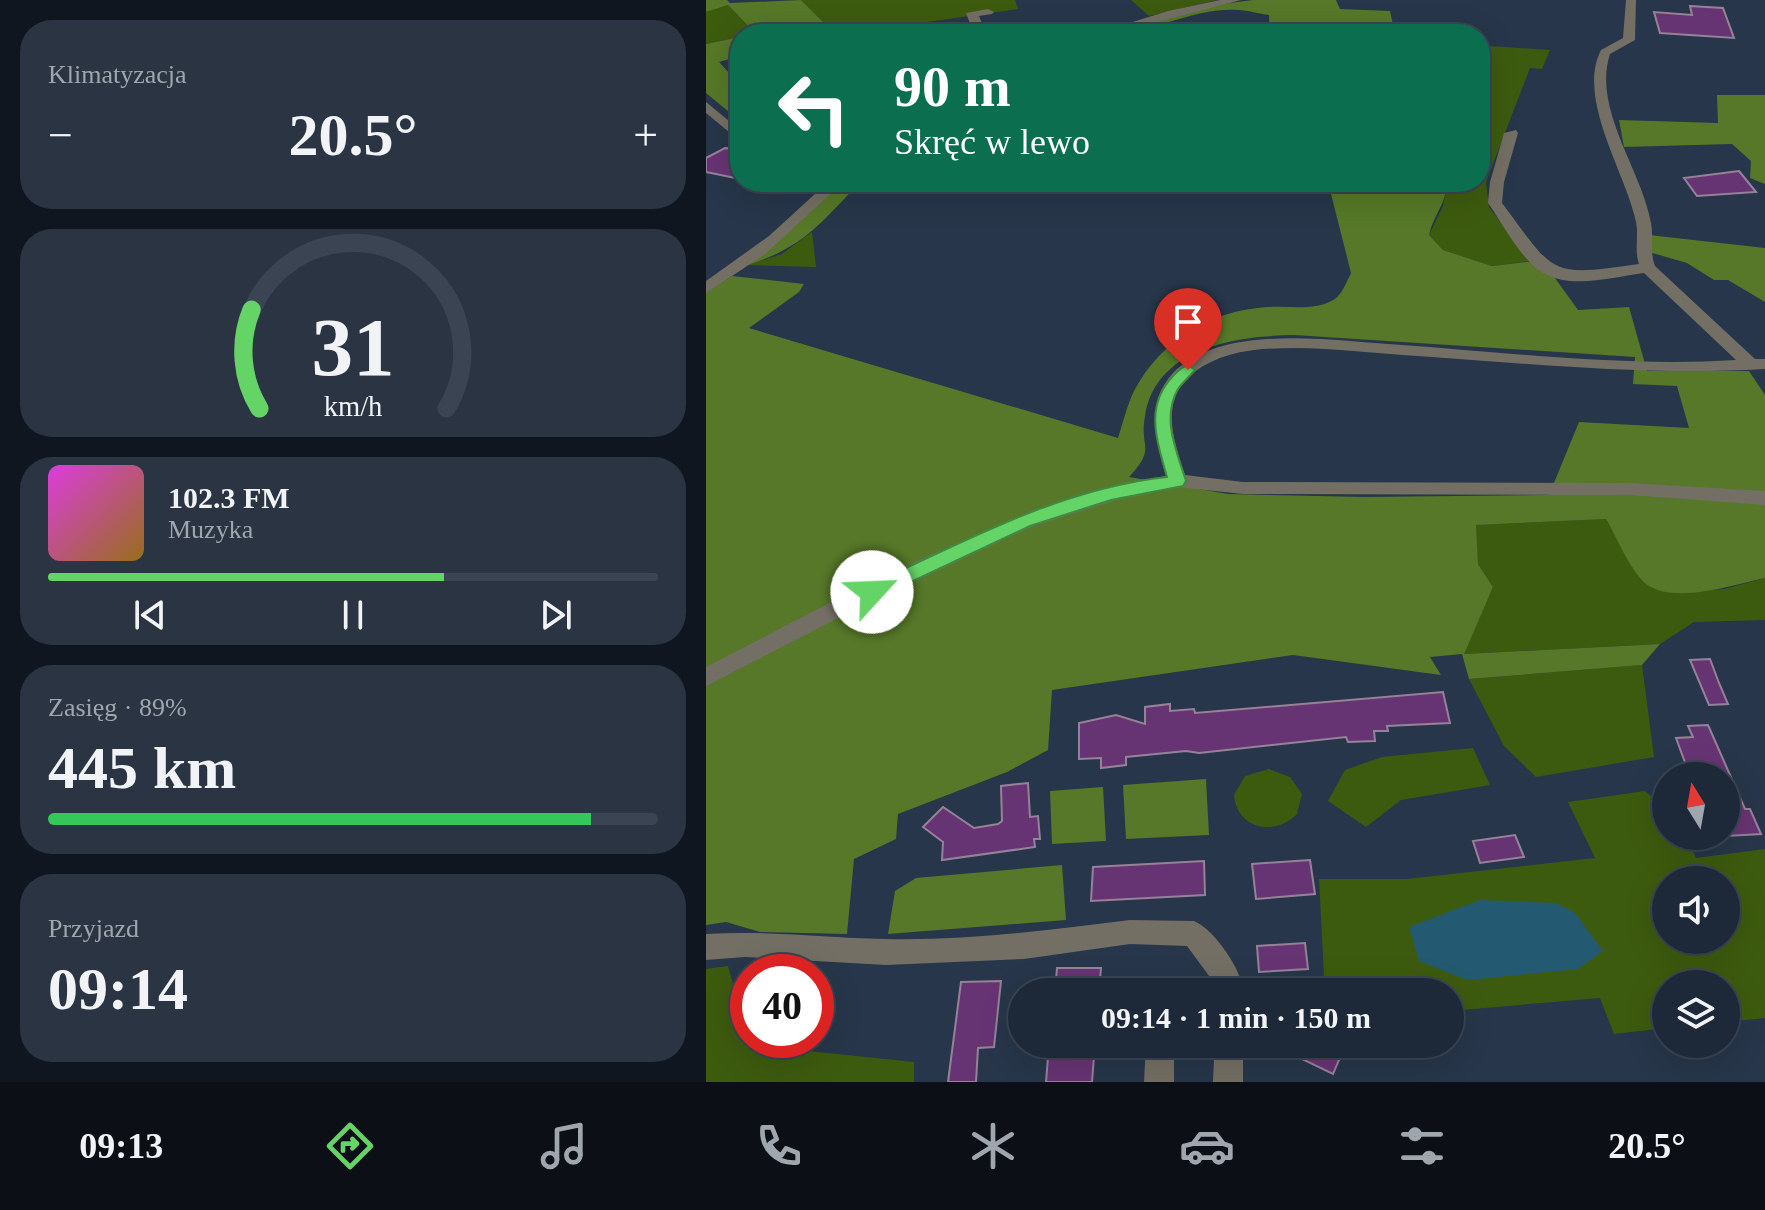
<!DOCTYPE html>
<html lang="pl">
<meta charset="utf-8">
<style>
:root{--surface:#1d2838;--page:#2a3443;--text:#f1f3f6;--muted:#a0a6ae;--line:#3b4453;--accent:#65d467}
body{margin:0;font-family:"Times New Roman",serif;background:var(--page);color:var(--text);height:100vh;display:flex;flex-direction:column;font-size:30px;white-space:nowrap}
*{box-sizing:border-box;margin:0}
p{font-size:26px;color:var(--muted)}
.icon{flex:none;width:44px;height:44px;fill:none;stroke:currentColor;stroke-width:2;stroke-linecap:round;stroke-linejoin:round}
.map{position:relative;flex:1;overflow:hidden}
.side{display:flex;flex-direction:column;gap:20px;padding:20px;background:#10161f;width:706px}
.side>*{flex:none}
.banner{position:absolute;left:24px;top:24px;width:760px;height:168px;border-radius:32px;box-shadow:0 8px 32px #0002,0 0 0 2px var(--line);background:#0b6e4f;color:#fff;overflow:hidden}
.needle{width:52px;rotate:349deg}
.tools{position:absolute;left:946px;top:762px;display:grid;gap:16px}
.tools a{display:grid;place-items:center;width:88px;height:88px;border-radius:50%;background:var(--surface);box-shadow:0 8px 32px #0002,0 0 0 2px var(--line);font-size:40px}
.speed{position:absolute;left:24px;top:954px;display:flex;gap:16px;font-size:40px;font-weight:700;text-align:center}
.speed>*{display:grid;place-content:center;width:104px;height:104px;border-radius:50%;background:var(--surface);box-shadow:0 8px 32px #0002,0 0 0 2px var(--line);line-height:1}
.speed .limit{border:12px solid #d22;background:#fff;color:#111}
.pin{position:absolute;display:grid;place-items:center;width:68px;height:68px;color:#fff;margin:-82px -34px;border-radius:50% 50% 50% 0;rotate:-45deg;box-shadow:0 0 8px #0007}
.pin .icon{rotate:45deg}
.me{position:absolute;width:88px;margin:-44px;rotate:65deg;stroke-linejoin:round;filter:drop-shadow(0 0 6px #0008)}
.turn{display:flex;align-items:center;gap:28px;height:168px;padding:0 32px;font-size:36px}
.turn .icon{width:104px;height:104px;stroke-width:2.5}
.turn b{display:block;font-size:56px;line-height:68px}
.big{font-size:60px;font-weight:600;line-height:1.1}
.side .card{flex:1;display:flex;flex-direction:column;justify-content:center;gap:12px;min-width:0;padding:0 28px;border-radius:32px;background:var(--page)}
.side .dial{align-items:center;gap:0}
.dial svg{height:208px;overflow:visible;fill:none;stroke:var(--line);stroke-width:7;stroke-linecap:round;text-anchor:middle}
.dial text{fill:var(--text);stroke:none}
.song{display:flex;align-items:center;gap:24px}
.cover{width:96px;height:96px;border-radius:12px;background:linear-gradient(135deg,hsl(300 70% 55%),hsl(40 70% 35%))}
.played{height:8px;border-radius:4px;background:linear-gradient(90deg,var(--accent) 65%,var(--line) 65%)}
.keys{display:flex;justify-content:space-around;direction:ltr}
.heat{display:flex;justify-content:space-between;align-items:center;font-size:44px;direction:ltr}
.charge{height:12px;border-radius:6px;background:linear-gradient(90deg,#34c759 89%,var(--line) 0)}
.trip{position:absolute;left:302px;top:978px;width:456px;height:80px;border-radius:40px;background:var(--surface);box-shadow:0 8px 32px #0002,0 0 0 2px var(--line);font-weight:600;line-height:80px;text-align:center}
.tab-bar{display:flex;height:128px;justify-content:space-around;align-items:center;background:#0c1016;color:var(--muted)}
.tab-bar .icon{width:56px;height:56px}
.tab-bar .on{color:var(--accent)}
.tab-bar b{font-size:36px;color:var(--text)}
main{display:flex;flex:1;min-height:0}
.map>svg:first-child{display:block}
</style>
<main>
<section class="side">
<div class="card"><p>Klimatyzacja</p>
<div class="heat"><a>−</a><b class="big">20.5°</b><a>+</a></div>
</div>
<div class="card dial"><svg viewBox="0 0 100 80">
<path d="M14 69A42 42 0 1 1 86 69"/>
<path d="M14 69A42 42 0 0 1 11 31" stroke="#65d467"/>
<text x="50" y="56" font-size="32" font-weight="700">31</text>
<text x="50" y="72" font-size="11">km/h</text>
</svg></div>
<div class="card">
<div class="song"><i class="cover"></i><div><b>102.3 FM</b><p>Muzyka</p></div></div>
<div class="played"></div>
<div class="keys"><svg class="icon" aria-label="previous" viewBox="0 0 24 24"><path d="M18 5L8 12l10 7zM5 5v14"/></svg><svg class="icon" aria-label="pause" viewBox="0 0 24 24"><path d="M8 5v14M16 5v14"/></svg><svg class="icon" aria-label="next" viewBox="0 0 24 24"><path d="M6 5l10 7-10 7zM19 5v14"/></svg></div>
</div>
<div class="card"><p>Zasięg · 89%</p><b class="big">445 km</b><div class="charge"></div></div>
<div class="card"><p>Przyjazd</p><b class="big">09:14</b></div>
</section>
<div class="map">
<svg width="1059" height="1082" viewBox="0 0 1059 1082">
<rect width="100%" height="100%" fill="#27364a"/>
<g fill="#3d5b0f" fill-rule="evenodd">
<polygon points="95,0 309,0 312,9 186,27 189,34 129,34"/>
<polygon points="425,0 511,0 443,16"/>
<polygon points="22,5 50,34 34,34 34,37 0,44 0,12"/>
<polygon points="783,46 844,50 836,69 824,68 780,182 783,207 824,261 786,266 737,250 723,235 737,206 740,191 759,182 774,182 774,48"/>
<polygon points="106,232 110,267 42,265 76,254"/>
<polygon points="900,519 936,581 979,592 1018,589 1059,578 1059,620 988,622 954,644 757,654 787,587 772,564 769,525"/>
<polygon points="936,665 948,757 830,777 798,746 763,679"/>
<polygon points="767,748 784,785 695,800 660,827 622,801 639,770 676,757"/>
<path d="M563,769L584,777L596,794L591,814C568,837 531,829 528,795L539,776Z"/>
<path d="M939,791L960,809V836H980L990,858L1059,849V1018L1020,1022V984H960V1028L908,1034L894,998L744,1011V992H653L618,976L613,879H701L889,858L862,802ZM960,880H1020V940H960Z"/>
<polygon points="22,966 44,1045 208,1062 208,1082 0,1082 0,969"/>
</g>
<g fill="#567828" fill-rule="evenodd">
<polygon points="0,0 21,0 24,3 95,0 129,34 50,34 22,5 0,12"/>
<path d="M547,0H630L634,9L684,11L689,34H564L563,15C553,14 542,10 532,10C487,7 447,34 403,34L516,4Z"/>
<polygon points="34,37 34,56 13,62 34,85 34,121 0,93 0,44"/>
<polygon points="1011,95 1059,95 1059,184 1044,178 1045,161 1026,144 918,147 913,120 1012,123"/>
<path d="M136,182H154C115,223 98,247 42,265Z"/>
<path d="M622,182H759L740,191C737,207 726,219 723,235L737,250L786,266L836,260L872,310L923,307L941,371H1043L1059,395V578C1029,584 958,609 934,578C920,561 911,538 900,519L770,525L772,564L787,587L758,654L954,644L936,665L763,679L756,654L724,657L735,675L587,655L346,690L342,750L301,772L192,814L190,839L148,859L141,934L54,932L20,922L0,925V292L26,276L98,284L93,292L43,328L412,438C417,423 421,405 428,391C455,340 505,310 562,307C583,306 611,311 629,299C636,294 641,281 645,273ZM588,335L929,357L927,384L971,386L983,428L873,422L843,495L658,497L522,494L423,477C451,447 433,448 439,416C450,347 530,336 588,335Z"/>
<polygon points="943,235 1059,248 1059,302 1022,280 1008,280 981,263 943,252"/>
<polygon points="500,779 503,835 420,839 417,785"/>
<polygon points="397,787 400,841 346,844 344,791"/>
<polygon points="356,865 360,920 182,934 189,891 210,878"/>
</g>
<polygon fill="#235a72" points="774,900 850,903 869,913 897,951 872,969 761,980 713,961 703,927"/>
<g fill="#673473" stroke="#958299" stroke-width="2">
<polygon points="984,6 1017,8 1028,38 954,33 948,12 986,15"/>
<polygon points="19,148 34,150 34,179 0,172 0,158"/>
<polygon points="1033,171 1050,192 991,196 978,178"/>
<polygon points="1004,659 1013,683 1022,704 1003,705 984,660"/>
<polygon points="737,692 744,723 681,726 682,731 668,731 669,741 642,742 640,737 493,753 480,751 420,757 420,765 395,768 395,758 373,759 373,723 410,715 439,724 439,707 464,704 464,711 488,709 489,713"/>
<polygon points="1002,725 1039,809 1044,809 1055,834 1020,836 1020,776 984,776 970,738 987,737 982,726"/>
<polygon points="322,783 324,817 332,816 334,839 328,839 329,847 236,860 237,842 217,827 237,807 268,828 292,824 296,821 295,786"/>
<polygon points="809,835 818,857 774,863 767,841"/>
<polygon points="604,860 609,894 550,899 546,864"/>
<polygon points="498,861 499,895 385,901 387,867"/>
<polygon points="599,943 602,969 553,972 551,946"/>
<polygon points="351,968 395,968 393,992 349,992"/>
<polygon points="295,981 288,1047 272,1048 270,1082 242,1082 255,982"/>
<polygon points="343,1044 389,1044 386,1082 340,1082"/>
<polygon points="565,1044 640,1044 627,1074"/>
</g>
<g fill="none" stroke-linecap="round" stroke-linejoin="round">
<g fill="#746f64" fill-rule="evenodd">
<polygon points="514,0 535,0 406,34 388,34 462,11"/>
<path d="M920,0H930L929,40L904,54C886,109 936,170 945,223C948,239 943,249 949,266L1049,359H1059V369C943,376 828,364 712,356C658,353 603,344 548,350C523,353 495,362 478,382C455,409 470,447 479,475L537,482L924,483L1059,491V505L924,495L537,494L471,487L439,491L325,527L148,610L0,686V667C120,605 242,538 372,499C401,490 430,480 460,476C450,440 439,404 467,373C488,351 521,343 550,340C599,335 648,342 696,345C807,353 919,367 1030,360L938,273C905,277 859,292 830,268C811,252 796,223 782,203L784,182L798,133L810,130L812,133L798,182L796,203C850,275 842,277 933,264C928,249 933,237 930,222C920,173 870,99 895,50L917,38Z"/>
<polygon points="282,9 288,12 286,14 273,16 280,34 268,34 260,13"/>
<polygon points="0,102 34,130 34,141 0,113"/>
<polygon points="122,182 137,182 58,255 0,293 0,281 63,236"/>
<path d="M424,920L488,921C508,929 537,971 537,992H509V984L481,946L424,944L318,959L180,965L39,957L0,960V934C60,930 119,938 178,939C261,941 343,930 424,920Z"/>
<polygon points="440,1044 537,1044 537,1082 507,1082 508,1058 468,1058 468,1082 438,1082"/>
</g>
</g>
<path fill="#65d467" stroke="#428a43" stroke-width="2" d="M482,365L489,370C484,376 477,382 472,389C455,418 471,452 480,481L477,486L405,500L324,526L173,597H160L157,592L160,587C255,543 355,488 461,477C451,441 438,406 467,376C472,371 475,367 482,365Z"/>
</svg>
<div class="tools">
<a><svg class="needle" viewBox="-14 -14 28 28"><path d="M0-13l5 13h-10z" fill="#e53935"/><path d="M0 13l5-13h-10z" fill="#a0a6ae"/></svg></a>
<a><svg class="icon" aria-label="sound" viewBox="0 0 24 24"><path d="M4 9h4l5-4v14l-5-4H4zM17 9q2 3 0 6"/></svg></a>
<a><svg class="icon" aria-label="layers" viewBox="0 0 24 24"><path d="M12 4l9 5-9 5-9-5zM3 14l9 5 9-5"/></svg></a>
</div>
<div class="speed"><div class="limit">40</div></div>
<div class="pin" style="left:482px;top:370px;background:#d93025"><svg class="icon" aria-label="arrive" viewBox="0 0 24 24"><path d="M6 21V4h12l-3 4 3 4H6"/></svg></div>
<svg class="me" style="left:166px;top:592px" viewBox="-20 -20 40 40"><circle r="19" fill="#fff"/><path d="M0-13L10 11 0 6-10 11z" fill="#65d467"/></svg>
<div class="trip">09:14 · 1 min · 150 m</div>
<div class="banner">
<div class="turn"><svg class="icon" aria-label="left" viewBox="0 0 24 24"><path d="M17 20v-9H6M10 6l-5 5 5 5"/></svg><div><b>90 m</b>Skręć w lewo</div></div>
</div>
</div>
</main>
<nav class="tab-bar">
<b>09:13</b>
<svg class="icon on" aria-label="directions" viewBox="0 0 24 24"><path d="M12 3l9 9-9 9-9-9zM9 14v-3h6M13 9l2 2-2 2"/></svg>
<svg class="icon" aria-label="music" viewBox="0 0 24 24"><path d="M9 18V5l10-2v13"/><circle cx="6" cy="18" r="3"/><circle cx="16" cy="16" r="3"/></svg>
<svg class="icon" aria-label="phone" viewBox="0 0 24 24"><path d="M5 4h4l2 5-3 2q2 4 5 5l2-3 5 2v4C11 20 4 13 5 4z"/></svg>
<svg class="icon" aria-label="climate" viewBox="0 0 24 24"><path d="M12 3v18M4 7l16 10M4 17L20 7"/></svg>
<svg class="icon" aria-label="car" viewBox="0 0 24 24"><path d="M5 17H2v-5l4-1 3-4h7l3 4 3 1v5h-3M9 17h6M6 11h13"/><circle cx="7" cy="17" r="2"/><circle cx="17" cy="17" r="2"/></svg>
<svg class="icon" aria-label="filters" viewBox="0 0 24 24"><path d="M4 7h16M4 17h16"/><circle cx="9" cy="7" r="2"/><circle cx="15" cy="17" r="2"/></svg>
<b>20.5°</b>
</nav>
